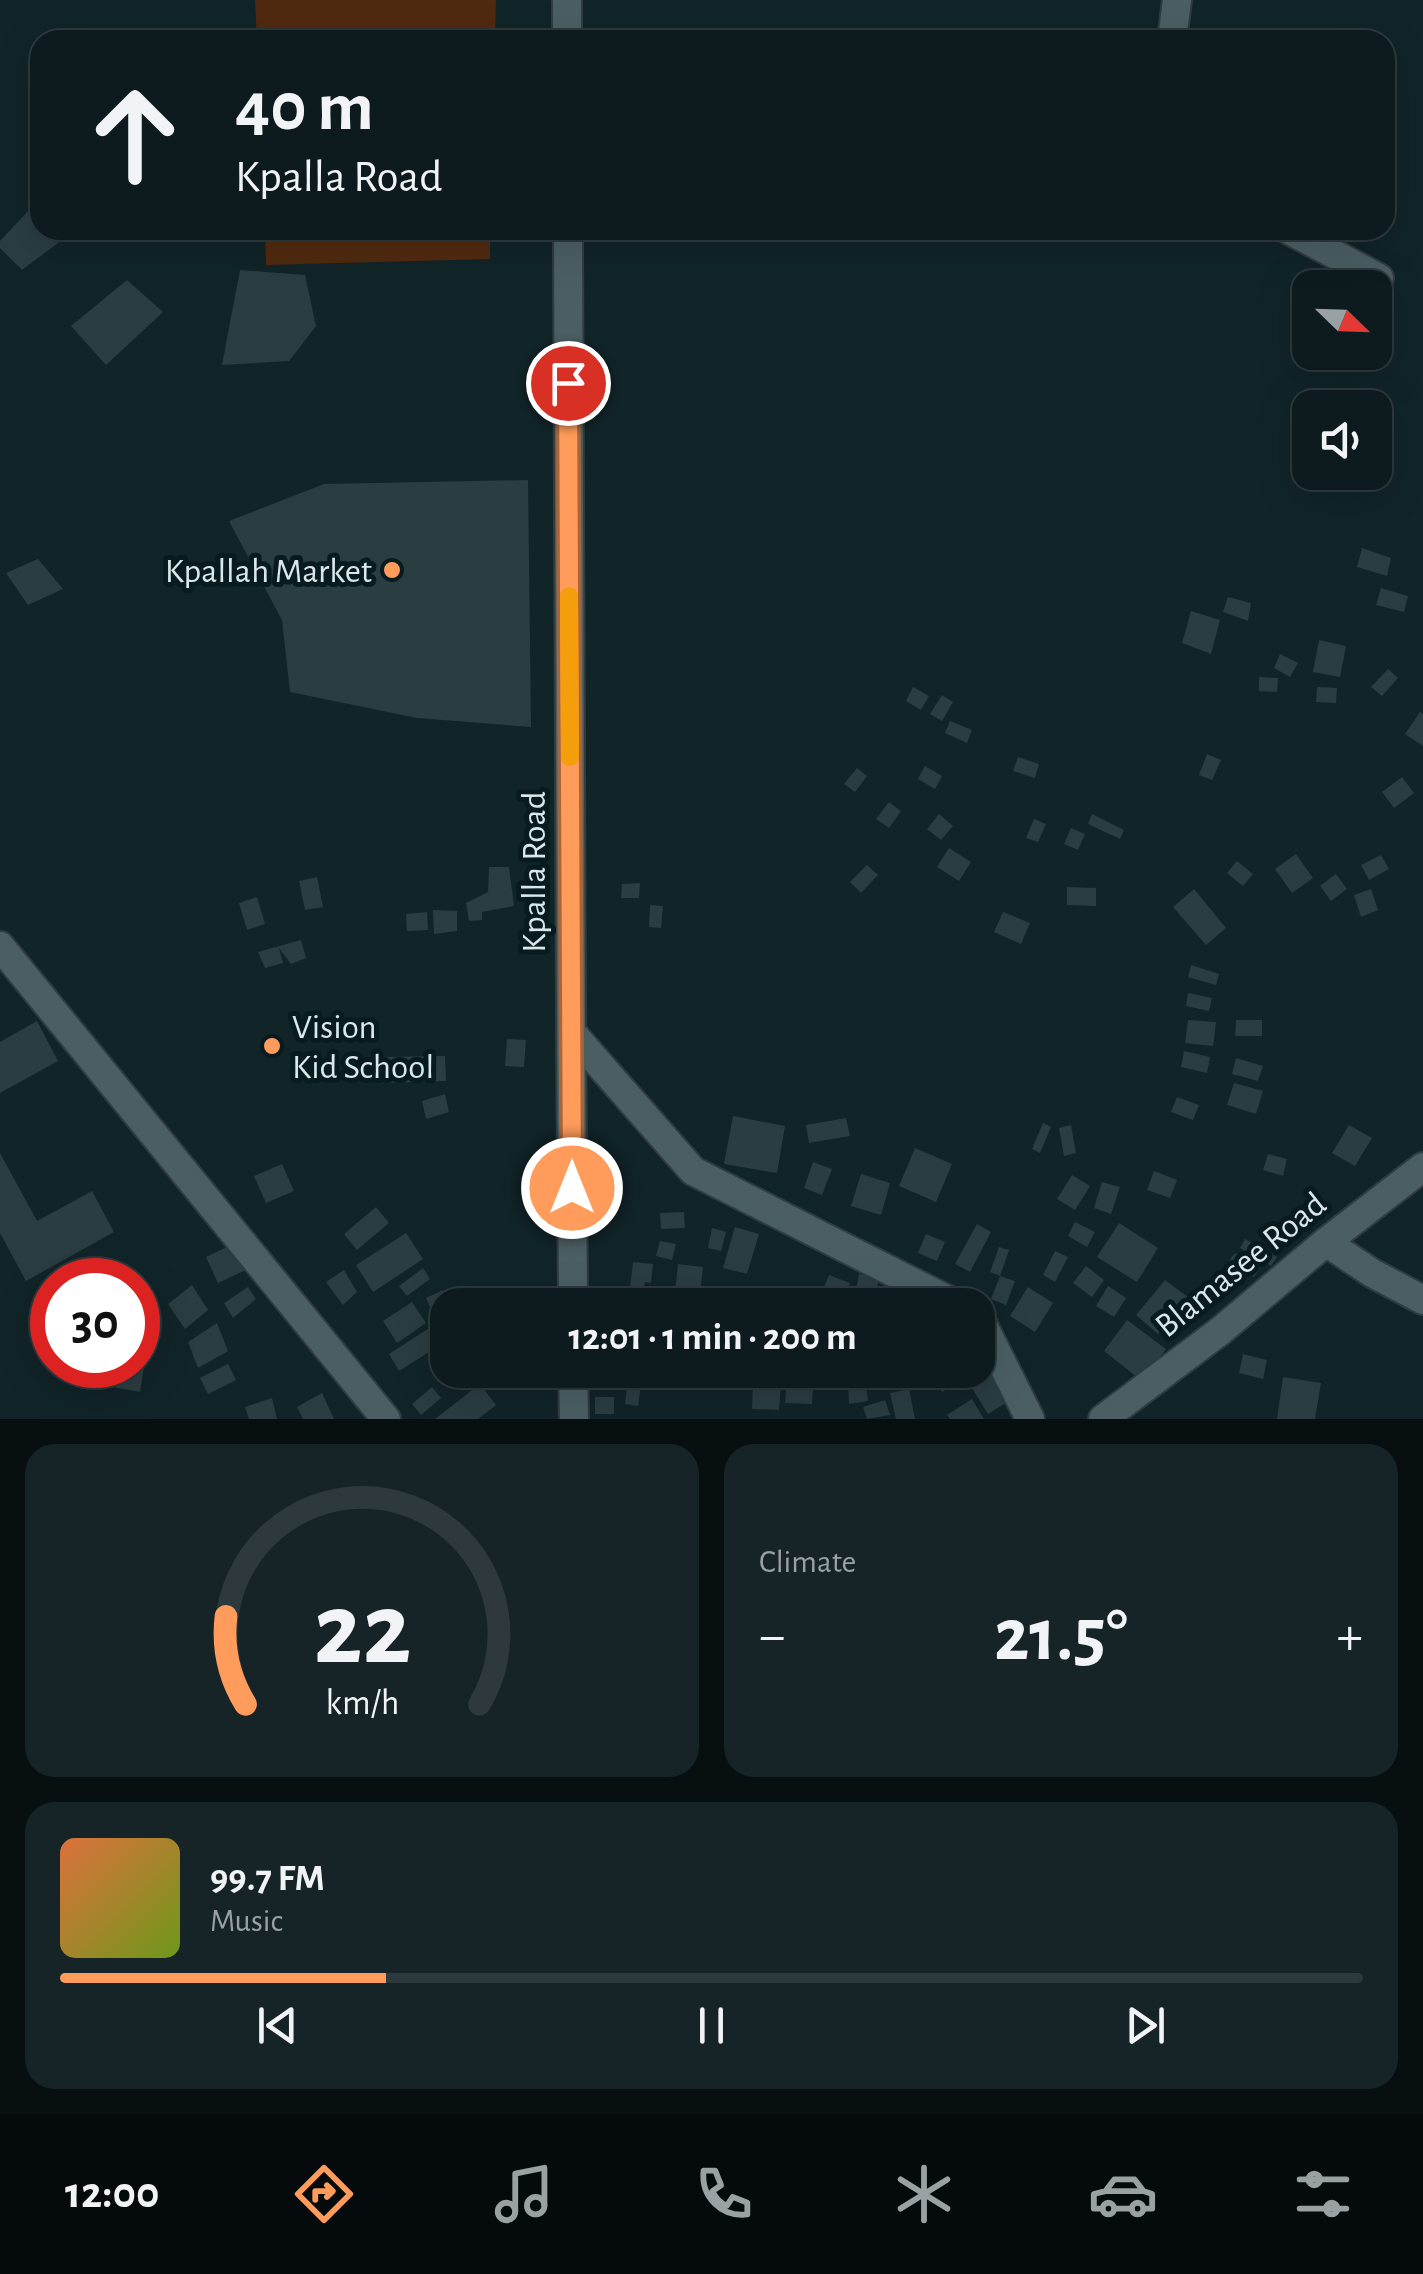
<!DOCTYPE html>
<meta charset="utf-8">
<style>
:root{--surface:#0d1b1e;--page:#162427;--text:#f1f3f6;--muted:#9aa1a4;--line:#2d393c;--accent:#ff9b5b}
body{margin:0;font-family:"Alegreya Sans",sans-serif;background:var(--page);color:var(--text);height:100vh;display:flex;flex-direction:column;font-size:38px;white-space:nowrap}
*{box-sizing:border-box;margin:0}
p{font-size:32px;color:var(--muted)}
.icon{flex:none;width:55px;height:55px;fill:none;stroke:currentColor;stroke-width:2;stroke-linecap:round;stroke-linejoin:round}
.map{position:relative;height:1419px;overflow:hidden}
.panel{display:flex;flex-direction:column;gap:25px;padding:25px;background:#070f10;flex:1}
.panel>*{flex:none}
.top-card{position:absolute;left:30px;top:30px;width:1365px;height:210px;border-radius:30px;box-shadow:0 10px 40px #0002,0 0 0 2px var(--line);background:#0d1b1e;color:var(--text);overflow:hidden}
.needle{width:65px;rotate:113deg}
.fabs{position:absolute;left:1292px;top:270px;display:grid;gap:20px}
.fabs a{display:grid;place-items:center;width:100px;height:100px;border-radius:20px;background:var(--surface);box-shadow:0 10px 40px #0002,0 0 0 2px var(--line);font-size:50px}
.speed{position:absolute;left:30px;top:1258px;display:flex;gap:20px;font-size:50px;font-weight:700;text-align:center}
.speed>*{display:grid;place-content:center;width:130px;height:130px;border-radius:50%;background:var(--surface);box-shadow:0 10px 40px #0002,0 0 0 2px var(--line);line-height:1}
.speed .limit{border:15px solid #d22;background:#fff;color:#111}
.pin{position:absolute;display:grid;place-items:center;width:85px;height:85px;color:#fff;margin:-42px;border:5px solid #fff;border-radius:50%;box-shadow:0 2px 10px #0007}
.me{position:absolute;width:110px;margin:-55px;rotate:0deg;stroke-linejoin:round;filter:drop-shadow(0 0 8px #0008)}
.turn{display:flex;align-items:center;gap:35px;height:210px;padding:0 40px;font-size:45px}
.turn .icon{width:130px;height:130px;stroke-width:2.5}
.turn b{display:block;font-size:70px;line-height:85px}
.big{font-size:75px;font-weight:700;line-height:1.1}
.panel .card{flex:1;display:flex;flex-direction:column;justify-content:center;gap:15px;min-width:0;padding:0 35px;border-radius:30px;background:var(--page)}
.panel .dial{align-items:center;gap:0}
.dial svg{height:260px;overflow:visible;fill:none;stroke:var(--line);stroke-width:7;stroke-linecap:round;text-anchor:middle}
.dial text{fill:var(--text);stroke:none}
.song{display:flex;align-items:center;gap:30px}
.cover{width:120px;height:120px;border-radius:15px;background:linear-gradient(135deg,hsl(20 70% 55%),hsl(80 70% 35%))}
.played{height:10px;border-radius:5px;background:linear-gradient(90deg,var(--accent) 25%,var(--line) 25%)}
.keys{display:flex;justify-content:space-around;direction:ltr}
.heat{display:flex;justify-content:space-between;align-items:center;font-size:55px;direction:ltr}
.panel .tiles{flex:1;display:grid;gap:25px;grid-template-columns:1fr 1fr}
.card:last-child{grid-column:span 2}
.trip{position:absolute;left:430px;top:1288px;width:565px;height:100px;border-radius:30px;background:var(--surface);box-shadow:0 10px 40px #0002,0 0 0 2px var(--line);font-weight:700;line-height:100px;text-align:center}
.tabs{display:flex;height:160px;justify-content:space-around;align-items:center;background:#050b0c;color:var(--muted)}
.tabs .icon{width:70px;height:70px}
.tabs .on{color:var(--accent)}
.tabs b{font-size:45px;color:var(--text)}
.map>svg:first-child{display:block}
</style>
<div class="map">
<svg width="1423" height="1419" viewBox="0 0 1423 1419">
<rect width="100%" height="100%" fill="#112428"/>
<g fill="#502a10">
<polygon points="255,0 496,0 495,40 257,40"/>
<polygon points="265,230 490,230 490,259 266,265"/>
</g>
<g fill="#2a3d41">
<polygon points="29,210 40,220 40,230 51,230 62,240 22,270 0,248 0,241"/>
<polygon points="240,270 305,275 316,326 289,361 222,365"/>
<polygon points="127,280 163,312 106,365 71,326"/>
<polygon points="528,480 531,727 417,718 290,692 282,620 229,521 324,484"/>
<polygon points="1362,548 1391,558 1387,576 1357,567"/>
<polygon points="38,559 63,589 28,605 6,573"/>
<polygon points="1381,588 1408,596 1404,612 1376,605"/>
<polygon points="1228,597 1251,603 1248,621 1223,612"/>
<polygon points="1191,611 1220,620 1211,654 1182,643"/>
<polygon points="1319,640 1346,646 1340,677 1313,672"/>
<polygon points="1280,654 1298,663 1290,677 1274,668"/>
<polygon points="1388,669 1398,678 1382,696 1371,687"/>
<polygon points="1259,677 1278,678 1277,692 1259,691"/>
<polygon points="913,687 929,696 921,710 906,701"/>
<polygon points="1317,687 1337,688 1336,703 1316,702"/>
<polygon points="942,695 953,702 942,721 930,714"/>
<polygon points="1420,712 1423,714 1423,746 1405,734"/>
<polygon points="950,721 972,730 967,743 945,733"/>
<polygon points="1207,754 1221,760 1212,780 1199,775"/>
<polygon points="1018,757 1039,764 1035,778 1013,771"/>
<polygon points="925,766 942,776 935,789 918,779"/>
<polygon points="857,768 867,776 855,792 844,784"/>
<polygon points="1402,777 1414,793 1394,808 1382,792"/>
<polygon points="889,802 901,811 889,828 876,819"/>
<polygon points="939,814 953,826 941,840 927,829"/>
<polygon points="1092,814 1124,830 1120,839 1088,824"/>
<polygon points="1034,819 1046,824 1038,842 1026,838"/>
<polygon points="1071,828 1085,834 1078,850 1064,844"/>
<polygon points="949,848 971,862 959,881 937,867"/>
<polygon points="1296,854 1313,878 1292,893 1275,869"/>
<polygon points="1381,855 1389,869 1369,880 1361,865"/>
<polygon points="1237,861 1253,874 1243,886 1227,873"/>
<polygon points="867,865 878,875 861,893 850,882"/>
<polygon points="489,867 509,867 514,906 482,912 482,920 469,921 466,903 488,892"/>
<polygon points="1336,874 1347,889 1331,901 1320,886"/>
<polygon points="317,877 323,907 305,910 299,881"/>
<polygon points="640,883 639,898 621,898 622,884"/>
<polygon points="1067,887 1096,888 1096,906 1067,905"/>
<polygon points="1194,889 1226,928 1206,945 1173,907"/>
<polygon points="1371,889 1378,910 1361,917 1354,895"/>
<polygon points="257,897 265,924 247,930 239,903"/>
<polygon points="650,905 663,906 661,928 649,927"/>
<polygon points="433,910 457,911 457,931 434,934"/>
<polygon points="427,912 428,930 407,931 406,914"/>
<polygon points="1003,912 1030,923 1021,944 994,932"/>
<polygon points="301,940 306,958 291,964 279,948 283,963 265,968 258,952"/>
<polygon points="1191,965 1219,974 1216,985 1188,977"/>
<polygon points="1188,993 1212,998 1209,1011 1186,1006"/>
<polygon points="1188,1020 1216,1022 1213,1046 1185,1043"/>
<polygon points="1236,1020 1262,1020 1262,1036 1235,1036"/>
<polygon points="37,1021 58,1061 0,1093 0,1042"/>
<polygon points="507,1039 526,1040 524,1067 505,1066"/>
<polygon points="1184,1051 1210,1057 1207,1073 1181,1067"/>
<polygon points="445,1056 446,1081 383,1083 382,1057"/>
<polygon points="1236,1058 1263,1066 1258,1081 1232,1074"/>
<polygon points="1234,1083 1263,1091 1256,1114 1227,1105"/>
<polygon points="445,1094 449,1112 426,1119 422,1101"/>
<polygon points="1177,1097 1199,1105 1193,1120 1171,1112"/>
<polygon points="733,1116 785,1126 777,1173 724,1164"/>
<polygon points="846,1118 850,1136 809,1143 806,1125"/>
<polygon points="1043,1123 1051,1127 1040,1153 1032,1149"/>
<polygon points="1071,1125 1076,1153 1064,1156 1059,1128"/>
<polygon points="1349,1125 1372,1138 1355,1166 1332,1153"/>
<polygon points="915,1148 952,1164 936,1202 899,1186"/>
<rect x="583" y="1149" width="21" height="27"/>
<polygon points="0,1153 37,1221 92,1191 114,1232 26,1281 0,1233"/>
<polygon points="1268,1154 1287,1159 1283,1176 1263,1170"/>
<polygon points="813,1162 832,1169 822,1195 804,1188"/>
<polygon points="282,1164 294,1191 266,1203 254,1176"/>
<polygon points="1154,1171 1177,1180 1170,1198 1147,1190"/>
<polygon points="861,1174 890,1183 881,1215 851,1206"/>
<polygon points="1072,1175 1090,1186 1075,1210 1057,1199"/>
<polygon points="1102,1182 1120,1187 1111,1214 1094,1208"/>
<polygon points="376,1207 389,1223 357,1250 344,1234"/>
<polygon points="684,1212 685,1228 661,1229 660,1213"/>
<polygon points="1075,1222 1095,1232 1087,1247 1068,1236"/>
<polygon points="1119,1223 1158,1248 1137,1282 1097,1257"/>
<polygon points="977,1224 991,1232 970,1272 955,1264"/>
<polygon points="735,1227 759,1234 747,1274 723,1268"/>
<polygon points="712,1228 726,1232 721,1251 708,1248"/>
<polygon points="406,1233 423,1259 373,1292 356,1265"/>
<polygon points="926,1234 945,1242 937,1261 918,1253"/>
<polygon points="1245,1239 1277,1257 1271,1266 1240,1248"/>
<polygon points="242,1240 254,1266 218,1283 206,1257"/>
<polygon points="660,1241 676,1244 672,1260 656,1256"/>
<polygon points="999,1247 1009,1250 1000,1276 990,1272"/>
<polygon points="1055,1251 1068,1257 1055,1282 1043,1275"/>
<polygon points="1235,1253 1260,1268 1254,1277 1229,1261"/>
<polygon points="633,1262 653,1264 651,1283 645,1282 643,1290 630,1288"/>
<polygon points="678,1264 703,1267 700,1295 675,1292"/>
<polygon points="1086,1266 1104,1280 1092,1297 1073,1283"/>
<polygon points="423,1268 430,1279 407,1296 399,1286"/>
<polygon points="344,1270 357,1292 343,1305 326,1282"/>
<polygon points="859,1274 879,1278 874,1305 853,1305"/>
<polygon points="829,1275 850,1283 843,1301 822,1292"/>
<polygon points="1000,1276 1015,1281 1006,1305 991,1299"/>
<polygon points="1165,1280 1188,1297 1158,1334 1136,1315"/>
<polygon points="192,1285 208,1310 185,1329 168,1304"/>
<polygon points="893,1285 910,1295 905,1305 882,1305"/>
<polygon points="1108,1286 1126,1298 1114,1317 1096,1306"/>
<polygon points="248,1287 256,1299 233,1318 224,1303"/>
<polygon points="1028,1287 1053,1303 1035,1332 1010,1316"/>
<polygon points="443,1290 449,1305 448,1313 435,1318 426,1298"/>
<polygon points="412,1302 426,1323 397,1343 383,1321"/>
<polygon points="1127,1320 1166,1349 1142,1381 1104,1351"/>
<polygon points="217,1323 228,1351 198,1368 188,1342"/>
<polygon points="434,1325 445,1342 399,1371 389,1354"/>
<polygon points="978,1341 1014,1398 988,1414 961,1370 978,1370"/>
<polygon points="1243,1354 1267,1360 1263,1379 1239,1373"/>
<polygon points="228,1364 236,1380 208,1394 200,1378"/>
<polygon points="100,1365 144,1367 140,1392 96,1384"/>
<polygon points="592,1370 623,1370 622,1388 591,1387"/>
<polygon points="629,1370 643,1370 638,1406 625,1404"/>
<polygon points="788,1370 814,1370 812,1404 785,1403"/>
<polygon points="929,1370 948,1370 957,1383 942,1392"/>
<polygon points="1283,1377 1321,1383 1315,1419 1277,1419"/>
<polygon points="753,1383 781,1384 779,1410 752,1409"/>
<polygon points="848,1383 866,1383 868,1401 849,1404"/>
<polygon points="480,1384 496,1405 478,1419 435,1419"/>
<polygon points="432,1387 441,1398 421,1415 412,1404"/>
<polygon points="909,1389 915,1419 896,1419 890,1393"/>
<polygon points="322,1393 334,1419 303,1419 297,1407"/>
<rect x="595" y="1397" width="19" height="17"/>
<polygon points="272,1398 277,1419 249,1419 245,1407"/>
<polygon points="972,1399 984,1419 950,1419 947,1415"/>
<polygon points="885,1400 890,1415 867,1419 863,1407"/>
</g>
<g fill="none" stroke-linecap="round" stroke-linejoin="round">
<g stroke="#303d40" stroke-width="32">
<g id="minor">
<polyline points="1172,40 1177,0"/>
<polyline points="1289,230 1379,278"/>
<polyline points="0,946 386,1419"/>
<polyline points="571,1032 573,1305"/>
<polyline points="1326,1242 1372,1273 1423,1300"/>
<polyline points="573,1370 574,1419"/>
<polyline points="1103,1419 1219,1332 1326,1242 1423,1167"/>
</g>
</g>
<g stroke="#303d40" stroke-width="32">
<g id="tertiary">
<polyline points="567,0 567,40"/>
<polyline points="568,230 571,1032 693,1171 958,1305"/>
<polyline points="978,1315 1030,1419"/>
</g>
</g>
<use href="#minor" stroke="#4b5f63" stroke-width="28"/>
<use href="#tertiary" stroke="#4b5f63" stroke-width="28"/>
</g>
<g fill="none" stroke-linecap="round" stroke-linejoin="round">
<g stroke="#a6653b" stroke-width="25">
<polyline id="route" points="568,383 572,1188"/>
</g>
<use href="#route" stroke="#ff9b5b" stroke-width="18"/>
<polyline stroke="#f59e0b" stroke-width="18" points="569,596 570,757"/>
</g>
<g fill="#ff9b5b" stroke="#081b1e" stroke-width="4">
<circle cx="392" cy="570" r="10"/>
<circle cx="272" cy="1046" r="10"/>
</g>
<g text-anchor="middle" stroke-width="10" stroke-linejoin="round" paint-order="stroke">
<g font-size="35" fill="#dbe7e9" stroke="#081b1e" text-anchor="end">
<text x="372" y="582">Kpallah Market</text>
<text x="292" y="1038" text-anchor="start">Vision<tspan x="292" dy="40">Kid School</tspan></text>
</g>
<g font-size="35" fill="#dbe7e9" stroke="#081b1e">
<text transform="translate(533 872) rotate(-90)" y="12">Kpalla Road</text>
<text transform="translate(1240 1264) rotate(-39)" y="12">Blamasee Road</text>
</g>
</g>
</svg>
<div class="fabs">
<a><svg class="needle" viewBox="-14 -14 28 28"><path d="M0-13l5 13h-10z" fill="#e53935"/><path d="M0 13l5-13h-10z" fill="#9aa1a4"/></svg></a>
<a><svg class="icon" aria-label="sound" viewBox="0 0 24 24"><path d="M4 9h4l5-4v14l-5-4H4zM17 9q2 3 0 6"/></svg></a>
</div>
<div class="speed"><div class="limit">30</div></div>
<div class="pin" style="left:568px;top:383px;background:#d93025"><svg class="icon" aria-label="arrive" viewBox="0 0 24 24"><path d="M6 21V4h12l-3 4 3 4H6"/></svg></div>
<svg class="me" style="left:572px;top:1188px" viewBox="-20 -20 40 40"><circle r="17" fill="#ff9b5b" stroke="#fff" stroke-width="3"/><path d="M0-11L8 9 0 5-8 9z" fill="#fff"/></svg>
<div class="trip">12:01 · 1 min · 200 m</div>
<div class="top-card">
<div class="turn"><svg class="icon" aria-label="ahead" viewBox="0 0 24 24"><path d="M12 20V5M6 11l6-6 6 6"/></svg><div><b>40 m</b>Kpalla Road</div></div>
</div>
</div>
<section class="panel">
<div class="tiles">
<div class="card dial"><svg viewBox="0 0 100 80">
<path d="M14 69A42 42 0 1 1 86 69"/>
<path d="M14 69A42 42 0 0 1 8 42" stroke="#ff9b5b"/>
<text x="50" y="56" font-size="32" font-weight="700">22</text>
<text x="50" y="72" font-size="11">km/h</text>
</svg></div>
<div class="card"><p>Climate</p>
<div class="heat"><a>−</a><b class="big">21.5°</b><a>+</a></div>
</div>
<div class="card">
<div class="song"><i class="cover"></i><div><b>99.7 FM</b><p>Music</p></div></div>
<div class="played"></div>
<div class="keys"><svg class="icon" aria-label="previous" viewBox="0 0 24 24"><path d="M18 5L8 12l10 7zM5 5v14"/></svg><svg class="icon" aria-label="pause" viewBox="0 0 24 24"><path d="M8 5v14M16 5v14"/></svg><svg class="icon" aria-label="next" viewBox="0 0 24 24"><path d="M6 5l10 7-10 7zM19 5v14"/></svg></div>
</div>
</div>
</section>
<nav class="tabs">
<b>12:00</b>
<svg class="icon on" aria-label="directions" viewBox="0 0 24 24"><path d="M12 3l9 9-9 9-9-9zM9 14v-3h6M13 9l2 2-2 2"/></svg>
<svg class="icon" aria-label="music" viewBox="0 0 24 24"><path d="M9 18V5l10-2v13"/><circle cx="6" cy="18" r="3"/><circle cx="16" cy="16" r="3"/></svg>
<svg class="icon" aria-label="phone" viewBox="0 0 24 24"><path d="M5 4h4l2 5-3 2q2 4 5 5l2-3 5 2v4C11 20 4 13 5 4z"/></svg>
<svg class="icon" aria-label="climate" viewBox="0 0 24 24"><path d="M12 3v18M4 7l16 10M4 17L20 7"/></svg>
<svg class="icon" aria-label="car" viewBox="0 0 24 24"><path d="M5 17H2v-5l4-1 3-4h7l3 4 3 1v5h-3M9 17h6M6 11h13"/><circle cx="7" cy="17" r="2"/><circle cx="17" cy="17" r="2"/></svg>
<svg class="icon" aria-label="filters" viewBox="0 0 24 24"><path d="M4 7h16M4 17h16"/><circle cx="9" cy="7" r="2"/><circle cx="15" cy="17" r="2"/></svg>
</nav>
